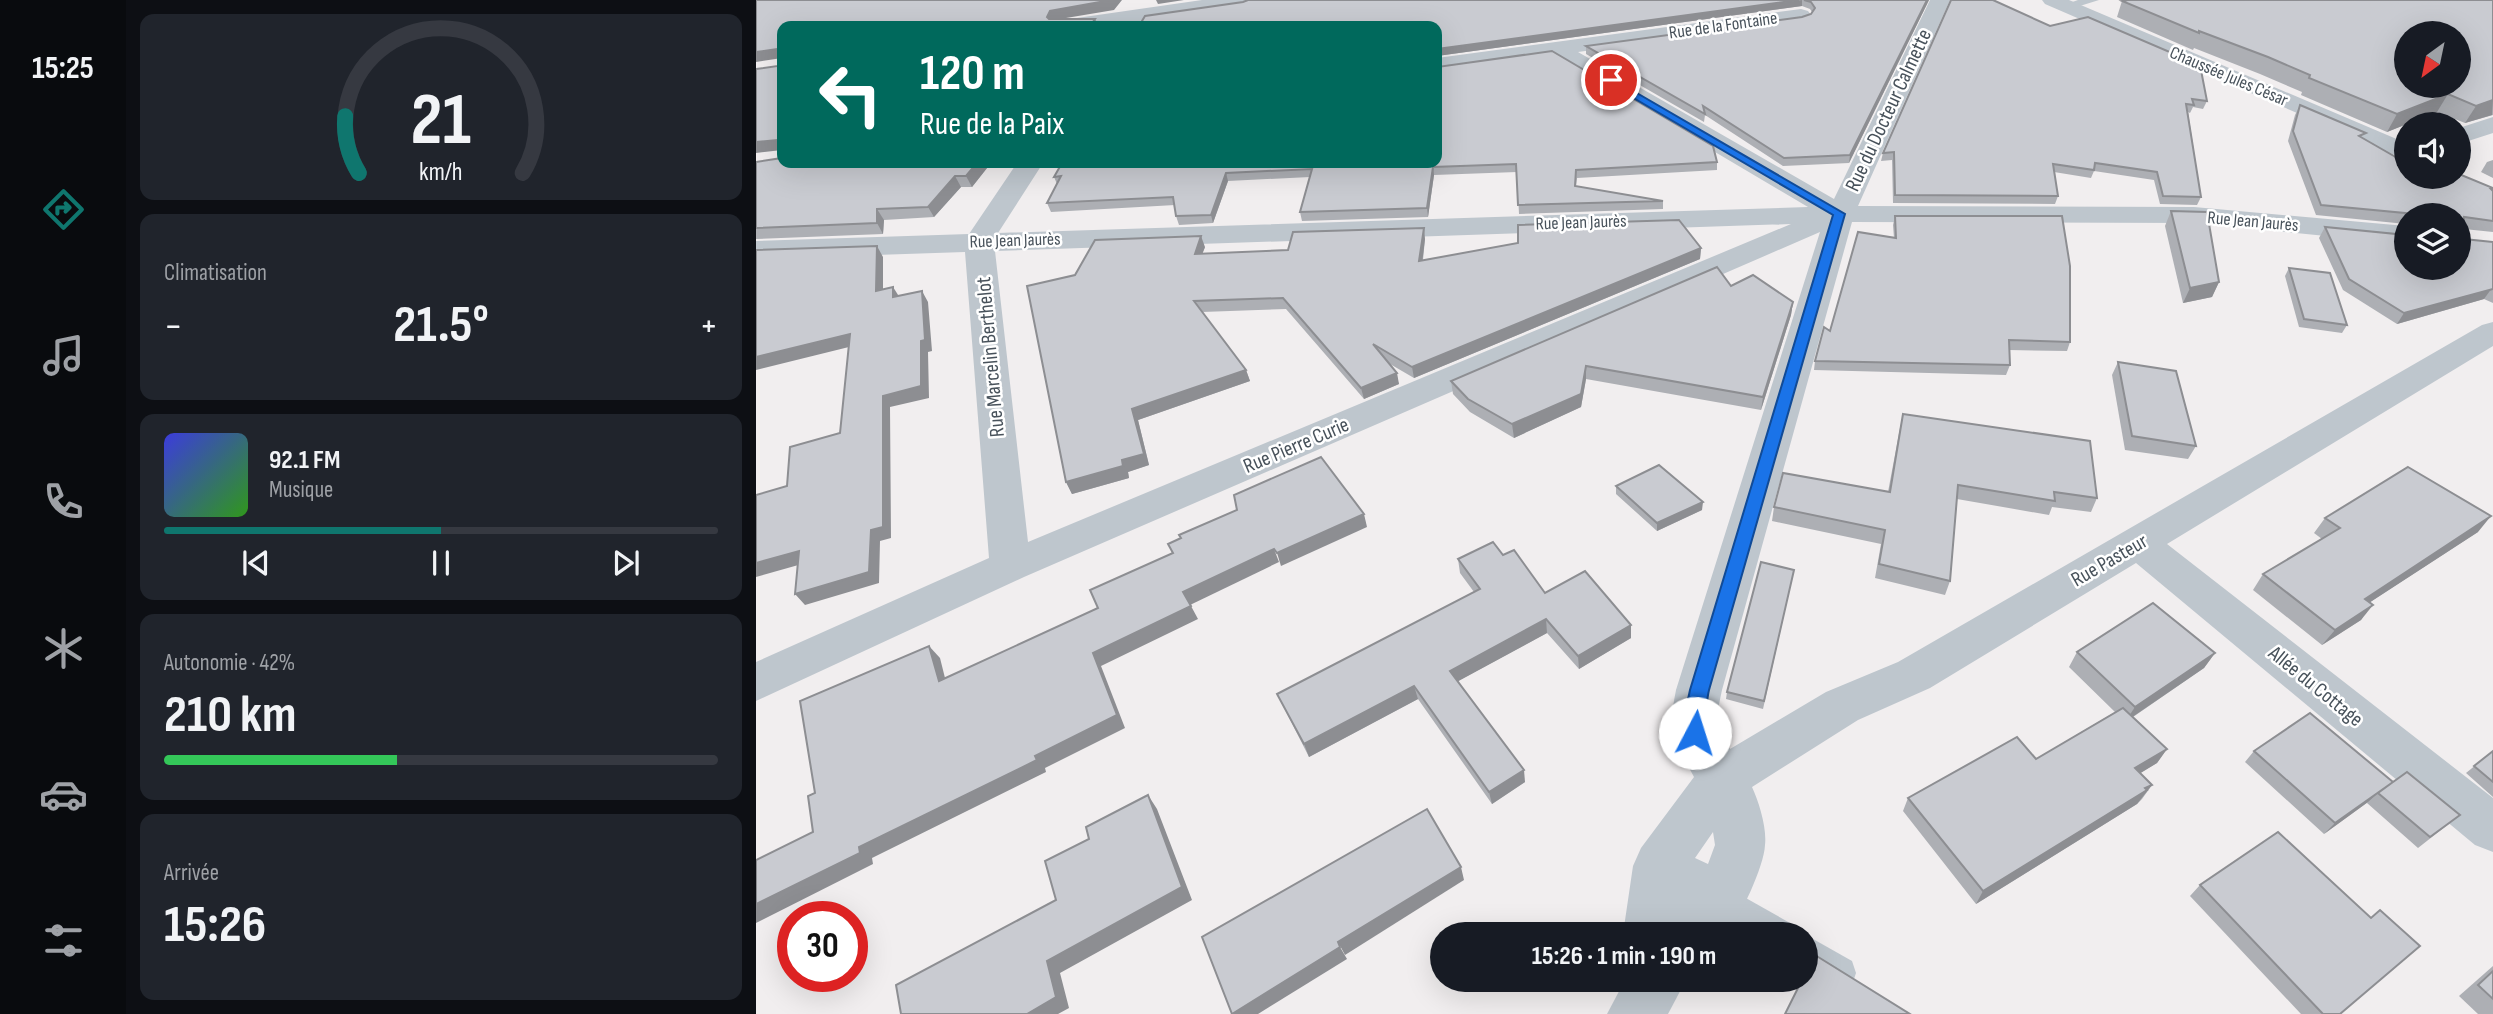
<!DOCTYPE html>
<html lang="fr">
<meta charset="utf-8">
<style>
:root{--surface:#171b24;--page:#20242c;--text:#f1f3f6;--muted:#9ea1a6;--line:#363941;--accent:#0f766e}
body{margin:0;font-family:"Sofia Sans Condensed",sans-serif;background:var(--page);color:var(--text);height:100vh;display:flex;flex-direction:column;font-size:26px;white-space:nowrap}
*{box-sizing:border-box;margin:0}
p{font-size:23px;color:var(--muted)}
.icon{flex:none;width:38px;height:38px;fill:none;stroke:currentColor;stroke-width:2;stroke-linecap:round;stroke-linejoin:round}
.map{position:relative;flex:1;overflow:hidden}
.panel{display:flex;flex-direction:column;gap:14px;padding:14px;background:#0d0f14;width:630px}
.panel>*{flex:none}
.banner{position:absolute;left:21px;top:21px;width:665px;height:147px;border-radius:14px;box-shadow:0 7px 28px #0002;background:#00695c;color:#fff;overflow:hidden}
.needle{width:46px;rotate:213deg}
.tools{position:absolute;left:1638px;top:21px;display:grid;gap:14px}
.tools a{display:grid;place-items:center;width:77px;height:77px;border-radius:50%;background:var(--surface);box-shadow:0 7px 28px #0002;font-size:35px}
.speed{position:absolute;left:21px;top:901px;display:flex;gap:14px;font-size:35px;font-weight:700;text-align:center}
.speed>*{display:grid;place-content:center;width:91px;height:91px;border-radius:50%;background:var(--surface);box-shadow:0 7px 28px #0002;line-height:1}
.speed .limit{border:10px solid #d22;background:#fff;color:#111}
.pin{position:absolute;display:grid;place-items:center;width:60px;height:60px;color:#fff;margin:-30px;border:4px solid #fff;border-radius:50%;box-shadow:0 2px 7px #0007}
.me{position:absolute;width:77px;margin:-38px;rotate:5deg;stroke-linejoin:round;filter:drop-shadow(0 0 5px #0008)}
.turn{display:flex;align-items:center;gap:24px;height:147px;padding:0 28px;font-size:32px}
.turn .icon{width:91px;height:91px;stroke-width:2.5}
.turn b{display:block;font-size:49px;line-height:60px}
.big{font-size:52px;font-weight:700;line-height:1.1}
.panel .widget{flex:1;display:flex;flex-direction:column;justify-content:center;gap:10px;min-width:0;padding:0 24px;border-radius:14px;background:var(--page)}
.panel .dial{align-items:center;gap:0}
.dial svg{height:182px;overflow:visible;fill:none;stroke:var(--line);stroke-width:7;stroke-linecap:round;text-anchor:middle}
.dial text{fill:var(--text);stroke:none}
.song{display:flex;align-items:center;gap:21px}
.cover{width:84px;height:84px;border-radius:10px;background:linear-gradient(135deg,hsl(240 70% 55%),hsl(110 70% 35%))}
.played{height:7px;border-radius:4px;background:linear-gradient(90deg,var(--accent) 50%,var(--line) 50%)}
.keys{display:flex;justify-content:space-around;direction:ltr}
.heat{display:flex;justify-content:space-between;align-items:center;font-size:38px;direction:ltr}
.charge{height:10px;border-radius:5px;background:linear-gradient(90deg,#34c759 42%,var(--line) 0)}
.trip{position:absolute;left:674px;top:922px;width:388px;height:70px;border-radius:35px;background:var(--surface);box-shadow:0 7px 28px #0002;font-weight:700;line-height:70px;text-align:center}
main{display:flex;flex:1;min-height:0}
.menu{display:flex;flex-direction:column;width:126px;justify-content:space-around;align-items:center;background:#090b0e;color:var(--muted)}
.menu .icon{width:49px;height:49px}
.menu .on{color:var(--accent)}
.menu b{font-size:32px;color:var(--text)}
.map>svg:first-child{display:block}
</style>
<main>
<nav class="menu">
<b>15:25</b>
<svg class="icon on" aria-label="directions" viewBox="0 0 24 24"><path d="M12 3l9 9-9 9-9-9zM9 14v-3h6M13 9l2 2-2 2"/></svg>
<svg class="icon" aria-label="music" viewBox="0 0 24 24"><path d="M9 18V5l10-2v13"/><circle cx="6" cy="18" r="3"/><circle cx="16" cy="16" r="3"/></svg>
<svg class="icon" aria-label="phone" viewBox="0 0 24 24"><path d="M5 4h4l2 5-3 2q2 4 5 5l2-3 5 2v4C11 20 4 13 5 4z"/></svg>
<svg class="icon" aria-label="climate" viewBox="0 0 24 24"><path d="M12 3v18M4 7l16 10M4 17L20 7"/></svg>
<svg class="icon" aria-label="car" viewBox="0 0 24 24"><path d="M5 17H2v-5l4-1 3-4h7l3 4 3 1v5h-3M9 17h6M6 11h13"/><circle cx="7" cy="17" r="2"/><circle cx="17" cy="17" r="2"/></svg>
<svg class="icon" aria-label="filters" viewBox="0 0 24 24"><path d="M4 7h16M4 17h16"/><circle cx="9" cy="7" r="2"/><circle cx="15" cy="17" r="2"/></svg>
</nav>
<section class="panel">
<div class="widget dial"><svg viewBox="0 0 100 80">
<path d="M14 69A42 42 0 1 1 86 69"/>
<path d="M14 69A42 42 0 0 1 8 44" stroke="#0f766e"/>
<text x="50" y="56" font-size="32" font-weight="700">21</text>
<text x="50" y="72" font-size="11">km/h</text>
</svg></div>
<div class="widget"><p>Climatisation</p>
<div class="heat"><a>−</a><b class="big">21.5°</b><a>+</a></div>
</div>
<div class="widget">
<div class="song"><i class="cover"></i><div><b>92.1 FM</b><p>Musique</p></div></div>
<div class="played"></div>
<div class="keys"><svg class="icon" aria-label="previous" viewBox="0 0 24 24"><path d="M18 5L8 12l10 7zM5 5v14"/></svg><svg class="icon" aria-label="pause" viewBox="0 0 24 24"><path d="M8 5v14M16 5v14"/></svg><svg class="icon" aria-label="next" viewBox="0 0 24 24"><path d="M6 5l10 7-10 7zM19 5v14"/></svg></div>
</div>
<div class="widget"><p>Autonomie · 42%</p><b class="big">210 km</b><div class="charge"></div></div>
<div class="widget"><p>Arrivée</p><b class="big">15:26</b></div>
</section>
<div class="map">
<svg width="1737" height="1014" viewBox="0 0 1737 1014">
<rect width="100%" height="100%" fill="#f1eeef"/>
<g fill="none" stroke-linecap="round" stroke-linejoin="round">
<g fill="#bec6cd" fill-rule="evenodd">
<polygon points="1322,0 1343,0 1311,10 1305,6"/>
<polygon points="965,884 1034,923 1039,934 994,934 954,910 949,899 954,888"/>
<polygon points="1050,935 1096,961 1100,973 1096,985 1084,989 1050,970"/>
</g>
<g fill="#bec6cd" fill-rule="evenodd">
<polygon points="446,0 498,0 495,4 488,6 349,26 297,26 300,22 307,20"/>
<path d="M1174,0H1194L1102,206L1438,207L1650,226V244L1438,223L1096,222L966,690C960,718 959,724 974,749L1070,692L1142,662L1726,325L1737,322V346L1411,544L1737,798V852L1719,845L1380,563L1174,688L1102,720L996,787C1003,802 1011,828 1009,845C1008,867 984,917 971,934H867L877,866L885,848L938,777C917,738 911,735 920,690L1064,232L268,577L0,701V662L233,558L209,252L0,259V241L213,234L261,163H287L242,233L1052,207L797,56L681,72V58L1045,9L1052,11L1055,15L1052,19L1045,21L822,52L1078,199ZM1035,224L272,542L239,251ZM957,832L959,845L952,864L939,858Z"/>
<polygon points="1737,117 1737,133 1703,144 1703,128"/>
<polygon points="869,980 930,980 912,1014 851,1014"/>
</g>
<polygon fill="#bec6cd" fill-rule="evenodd" points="1286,0 1313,0 1650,143 1650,160 1289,4"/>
</g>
<g fill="#adafb4">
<polygon points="492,0 1173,0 1093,163 1027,166 949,115 948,122 830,54 830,46 1046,17 1055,14 1056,12 1054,9 1046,6 681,56 681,26 487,2"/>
<polygon points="1195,0 1451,101 1447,109 1437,107 1434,113 1432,112 1445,197 1441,205 1404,204 1398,180 1338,171 1335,178 1298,172 1302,196 1299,204 1137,203 1136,160 1125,161 1127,153"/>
<polygon points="1737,0 1737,115 1709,123 1681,112 1631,132 1545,95 1546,92 1504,74 1438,48 1437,50 1361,17 1366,1"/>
<polygon points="1544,105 1607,138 1685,182 1737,188 1737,232 1708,229 1708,239 1737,242 1737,303 1728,299 1641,324 1587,290 1563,238 1569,227 1650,268 1703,215 1650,215 1650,224 1560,215 1532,141 1539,115"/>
<polygon points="1737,160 1737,178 1725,172 1731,162"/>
<polygon points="0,162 235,163 216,187 205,187 178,217 128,220 127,234 0,239"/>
<polygon points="961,162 961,170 821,178 820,186 907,201 907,209 763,214 761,172 678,175 672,217 546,221 544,212 554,177 472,181 457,223 423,225 420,216 419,205 295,212 291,203 301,184 298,177 306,163"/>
<polygon points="1415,211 1463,282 1456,297 1427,303 1409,226"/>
<polygon points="1139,216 1314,342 1311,351 1253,350 1254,365 1250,375 1058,370 1059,361 1074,331 1138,238 1137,225"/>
<polygon points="669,239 667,260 945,248 944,259 658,378 634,364 643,384 608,399 530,309 446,312 490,370 494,381 382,420 393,465 372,472 373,478 316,494 310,482 319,275 449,247 446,254 532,250"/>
<polygon points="1533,268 1591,325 1586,333 1543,327 1529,276"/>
<polygon points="975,286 1037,302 1035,315 1005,410 830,379 825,407 758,438 714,412 697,394 695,381"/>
<polygon points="1362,362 1440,446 1432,459 1369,450 1356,375"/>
<polygon points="1147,414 1341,498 1335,512 1296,507 1293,515 1201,499 1194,581 1189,595 1119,578 1125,544 1016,521 1018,507 1132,492 1144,428"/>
<polygon points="860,486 946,510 901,531 860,494"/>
<polygon points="1569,518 1722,532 1614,602 1605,620 1566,645 1497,590 1507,574 1566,539 1558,533"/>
<polygon points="747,555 789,593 875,625 875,638 823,669 791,633 702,681 769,782 736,804 662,699 553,757 521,694 718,592 704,573 702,559"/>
<polygon points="1038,570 1007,709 970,699 971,692"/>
<polygon points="1321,652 1459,653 1448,668 1377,717 1411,749 1401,763 1384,773 1396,785 1386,799 1381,804 1220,904 1147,811 1152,798 1280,759 1359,712 1313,667"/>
<polygon points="1498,751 1637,782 1704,815 1662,848 1611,803 1612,802 1568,834 1489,762"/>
<polygon points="1737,751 1737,797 1710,773"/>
<polygon points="1444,885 1615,918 1624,910 1584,1014 1545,1014 1434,896"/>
<polygon points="1737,966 1737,1014 1722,1014 1703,996"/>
</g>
<g fill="#8d8e92">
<polygon points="355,0 366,0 358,10 298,20 294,26 291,17 294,11"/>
<polygon points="400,0 428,0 402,4"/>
<polygon points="1046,0 1046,6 681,56 681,49"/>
<polygon points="1171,0 1173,0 1093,163 1094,155"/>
<polygon points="339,19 342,26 334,26"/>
<polygon points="22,49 26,58 0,62 0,52"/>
<polygon points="1692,94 1681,112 1631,132 1641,114"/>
<polygon points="1737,100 1736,115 1709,123 1720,106"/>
<polygon points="21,140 26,150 0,153 0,142"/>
<polygon points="221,163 235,163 216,187 210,176"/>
<polygon points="677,167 678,175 672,217 671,208"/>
<polygon points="470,173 472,181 457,223 455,215"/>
<polygon points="199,176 205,187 178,217 172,207"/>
<polygon points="121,209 128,220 127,234 121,223"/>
<polygon points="668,228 669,239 665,272 663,261"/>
<polygon points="445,236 449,247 442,265 439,254"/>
<polygon points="121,246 127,257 127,302 120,291"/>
<polygon points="945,248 944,259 658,378 656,367"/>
<polygon points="1463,282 1456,297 1427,303 1434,288"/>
<polygon points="137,287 144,298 137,297"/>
<polygon points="1736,288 1728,299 1641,324 1648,313"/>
<polygon points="166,291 172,302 176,351 172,352 173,398 134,407 135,538 124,541 123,583 49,605 39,594 115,530 127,396 165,341"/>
<polygon points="1037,302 1035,315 1005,410 1007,397"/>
<polygon points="94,334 101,345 0,370 0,357"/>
<polygon points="830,366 830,379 825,407 758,438 756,424"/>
<polygon points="490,370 494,381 382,420 393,465 372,472 373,478 316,494 310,482 366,460 376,409"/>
<polygon points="641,373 643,384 608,399 605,388"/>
<polygon points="947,502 946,510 901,531 901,523"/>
<polygon points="608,514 611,527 525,566 521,553"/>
<polygon points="1735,516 1722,532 1596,614 1609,599"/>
<polygon points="518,549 523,562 434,605 427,592"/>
<polygon points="43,551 53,562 0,577 0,563"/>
<polygon points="1617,605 1605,620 1566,645 1579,630"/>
<polygon points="435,606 442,619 345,666 369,728 289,768 290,772 116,858 117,864 0,923 0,904 103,847 279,756 337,653"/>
<polygon points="790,619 791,633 697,684 694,671"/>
<polygon points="875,625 875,638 823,669 822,656"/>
<polygon points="173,646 184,658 193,694 183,681"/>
<polygon points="1459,653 1448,668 1369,722 1379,707"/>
<polygon points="658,686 662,699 553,757 548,744"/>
<polygon points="1411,749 1401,763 1370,782 1379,768"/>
<polygon points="768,770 769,782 736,804 733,792"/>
<polygon points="1396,785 1381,804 1220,904 1227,891 1389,788"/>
<polygon points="1622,793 1612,802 1568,834 1579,823"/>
<polygon points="392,795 401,809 436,900 304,973 313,1008 302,1014 271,1014 291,961"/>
<polygon points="705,867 708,880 589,955 582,942"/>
<polygon points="584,947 591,959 502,1014 476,1014"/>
</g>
<g fill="#c9cbd1" stroke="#8d8e92" stroke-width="2" fill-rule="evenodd">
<polygon points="0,0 355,0 294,11 291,17 293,19 339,19 334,26 26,26 26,150 22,150 21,140 0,142 0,69 22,66 22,49 0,52"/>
<polygon points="492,0 1043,0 681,49 681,26 383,26 389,16 487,2"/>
<polygon points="1048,0 1171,0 1094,155 1028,158 947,106 949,114 830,46 1046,17 1055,14 1059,8 1055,2"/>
<polygon points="1195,0 1237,0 1294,26 1332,17 1444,65 1451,101 1436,99 1438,105 1430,104 1445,197 1407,196 1401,172 1339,163 1338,170 1297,164 1302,196 1139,195 1138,152 1127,153"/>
<path d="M1372,0H1737V100L1720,106L1692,94L1641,114L1553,78L1554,75L1512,57L1443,31V33L1366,1ZM1650,33H1703V86H1650Z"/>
<polygon points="796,51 957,146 961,162 820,170 819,186 907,201 762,205 760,164 677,167 671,208 544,212 556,169 470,173 455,215 420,216 417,197 291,203 305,176 298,177 306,163 681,163 681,67"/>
<polygon points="1544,105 1610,133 1603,136 1650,163 1650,177 1675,177 1685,182 1697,177 1703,177 1703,174 1737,188 1737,189 1735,189 1737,191 1737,221 1708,217 1708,239 1737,242 1737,289 1648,313 1593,279 1569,227 1650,235 1650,268 1703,268 1703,215 1659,215 1659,214 1565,205 1537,131"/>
<polygon points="26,158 26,163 221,163 210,176 199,176 172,207 121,209 121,223 0,228 0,162"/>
<polygon points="1415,211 1451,212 1463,282 1434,288"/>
<polygon points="1139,216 1306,216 1314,266 1314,342 1253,340 1254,365 1059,361 1068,327 1074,331 1102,232 1140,238"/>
<polygon points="923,220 945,248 656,367 617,344 641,373 605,388 527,298 438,301 490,370 376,409 388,454 366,460 367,466 310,482 271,286 319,275 339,240 445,236 439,254 532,250 537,232 668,228 663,261 762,243 762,225"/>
<polygon points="121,246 120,291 137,287 137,297 166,291 169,340 165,341 165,386 127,396 127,527 115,530 113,572 39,594 43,551 0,563 0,495 31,486 34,447 84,433 94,334 0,357 0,250"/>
<polygon points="961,267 975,286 997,275 1037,302 1007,397 830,366 825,394 756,424 712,399 695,381"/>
<polygon points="1533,268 1574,273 1591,325 1548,319"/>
<polygon points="1362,362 1420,371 1440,446 1376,436"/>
<polygon points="1147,414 1334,441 1341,498 1298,492 1299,501 1202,485 1194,581 1123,564 1129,530 1018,507 1027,473 1134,492"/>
<polygon points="565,457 608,514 521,553 518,549 427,592 435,606 337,653 361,715 279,756 281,760 103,847 104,853 0,904 0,860 57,832 52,796 59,793 44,701 173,646 183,681 342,608 334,590 417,553 412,544 425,538 423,535 481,510 478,495"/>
<polygon points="903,465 947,502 901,523 860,486"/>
<polygon points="1652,467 1735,516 1609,599 1617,605 1579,630 1507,574 1584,528 1569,518"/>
<polygon points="737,542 747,555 758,550 789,593 829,571 875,625 822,656 790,619 694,671 768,770 733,792 658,686 548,744 521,694 724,589 702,559"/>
<polygon points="1005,562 1038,570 1008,701 971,692"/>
<polygon points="1397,603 1459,653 1379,707 1321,652"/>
<polygon points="1367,708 1411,749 1379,768 1396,785 1389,788 1391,790 1227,891 1152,798 1261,737 1280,759"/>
<polygon points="1554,713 1637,782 1651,772 1704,815 1674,837 1622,793 1637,782 1579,823 1498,751"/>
<polygon points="1737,751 1737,782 1718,766"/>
<polygon points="392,795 426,887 291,961 300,997 271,1014 145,1014 140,985 300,900 289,861 333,839 330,827"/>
<polygon points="671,809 705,867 582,942 584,947 476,1014 446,937"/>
<polygon points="1522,832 1615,918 1624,910 1664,946 1584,1014 1567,1014 1444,885"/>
<polygon points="1059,955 1154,1014 1029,1014 1046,980 1050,980 1050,973"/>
<polygon points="1737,971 1737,999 1722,985"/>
</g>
<path fill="#1a73e8" stroke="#114b97" stroke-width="2" d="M855,78L1089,214L953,690C950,701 949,732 945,739L939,742L932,739C924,723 931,706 934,690L1077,215L852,83L850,80Z"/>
<g text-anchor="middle" stroke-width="5" stroke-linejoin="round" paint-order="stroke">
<g font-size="18" fill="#48525b" stroke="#fff">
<text transform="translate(967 25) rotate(-8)" y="6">Rue de la Fontaine</text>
<text transform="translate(1473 76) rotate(23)" y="6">Chaussée Jules César</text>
<text transform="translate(1497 221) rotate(5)" y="6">Rue Jean Jaurès</text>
<text transform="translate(825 222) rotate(-2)" y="6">Rue Jean Jaurès</text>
<text transform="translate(259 240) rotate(-2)" y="6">Rue Jean Jaurès</text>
</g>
<g font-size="21" fill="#48525b" stroke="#fff">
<text transform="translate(1132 110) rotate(-65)" y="7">Rue du Docteur Calmette</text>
<text transform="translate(234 357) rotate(-95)" y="7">Rue Marcelin Berthelot</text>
<text transform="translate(540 445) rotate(-23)" y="7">Rue Pierre Curie</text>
<text transform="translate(1353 560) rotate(-30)" y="7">Rue Pasteur</text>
<text transform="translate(1560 686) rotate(39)" y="7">Allée du Cottage</text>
</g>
</g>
</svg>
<div class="tools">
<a><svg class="needle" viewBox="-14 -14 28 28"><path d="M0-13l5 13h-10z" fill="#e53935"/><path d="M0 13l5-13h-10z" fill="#9ea1a6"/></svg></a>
<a><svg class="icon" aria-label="sound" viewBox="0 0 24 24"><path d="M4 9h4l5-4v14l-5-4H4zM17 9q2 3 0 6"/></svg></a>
<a><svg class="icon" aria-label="layers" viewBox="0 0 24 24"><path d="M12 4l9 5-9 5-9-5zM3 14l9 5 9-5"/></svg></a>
</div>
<div class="speed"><div class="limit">30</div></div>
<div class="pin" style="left:855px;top:80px;background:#d93025"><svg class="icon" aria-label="arrive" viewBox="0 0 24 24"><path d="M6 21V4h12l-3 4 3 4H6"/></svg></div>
<svg class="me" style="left:939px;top:733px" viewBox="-20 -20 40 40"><circle r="19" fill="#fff"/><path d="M0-13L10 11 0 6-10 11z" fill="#1a73e8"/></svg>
<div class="trip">15:26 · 1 min · 190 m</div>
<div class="banner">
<div class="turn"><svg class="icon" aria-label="left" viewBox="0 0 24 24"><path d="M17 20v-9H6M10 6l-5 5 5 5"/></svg><div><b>120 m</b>Rue de la Paix</div></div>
</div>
</div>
</main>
